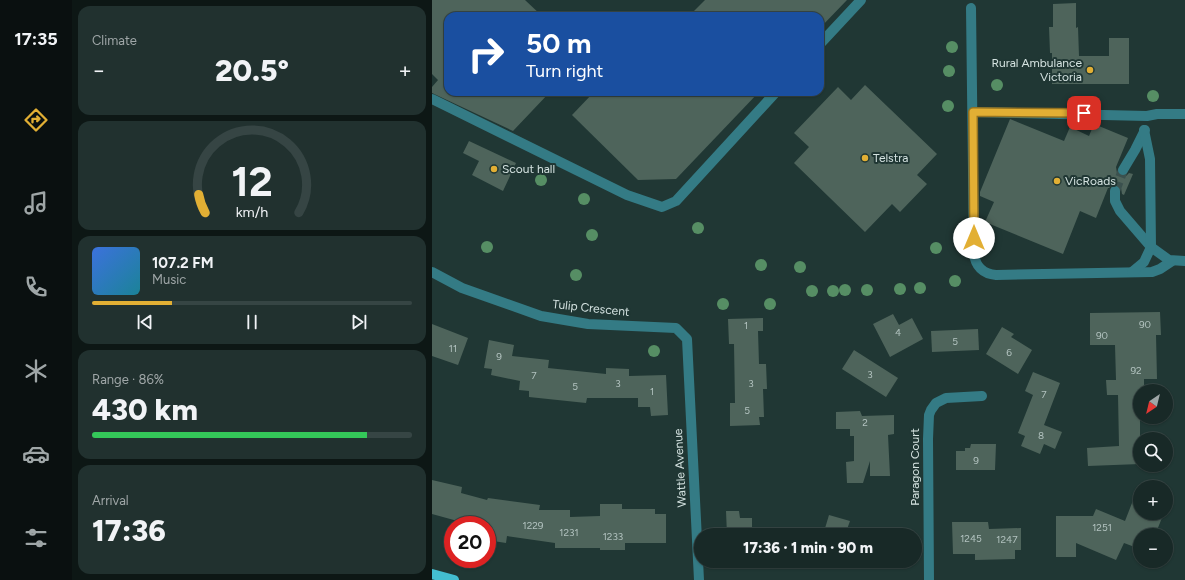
<!DOCTYPE html>
<meta charset="utf-8">
<style>
:root{--surface:#182927;--page:#21312f;--text:#f1f3f6;--muted:#9fa6a7;--line:#364544;--accent:#e2af34}
body{margin:0;font-family:Figtree,sans-serif;background:var(--page);color:var(--text);height:100vh;display:flex;flex-direction:column;font-size:15px;white-space:nowrap}
*{box-sizing:border-box;margin:0}
p{font-size:13px;color:var(--muted)}
.icon{flex:none;width:22px;height:22px;fill:none;stroke:currentColor;stroke-width:2;stroke-linecap:round;stroke-linejoin:round}
.map{position:relative;flex:1;overflow:hidden}
.panel{display:flex;flex-direction:column;gap:6px;padding:6px;background:#0d1715;width:360px}
.panel>*{flex:none}
.banner{position:absolute;left:12px;top:12px;width:380px;height:84px;border-radius:12px;box-shadow:0 1px 3px #0004,0 0 0 1px var(--line);background:#1a4fa0;color:#fff;overflow:hidden}
.needle{width:26px;rotate:215deg}
.tools{position:absolute;left:701px;top:384px;display:grid;gap:8px}
.tools a{display:grid;place-items:center;width:40px;height:40px;border-radius:50%;background:var(--surface);box-shadow:0 1px 3px #0004,0 0 0 1px var(--line);font-size:20px}
.speed{position:absolute;left:12px;top:516px;display:flex;gap:8px;font-size:20px;font-weight:700;text-align:center}
.speed>*{display:grid;place-content:center;width:52px;height:52px;border-radius:50%;background:var(--surface);box-shadow:0 1px 3px #0004,0 0 0 1px var(--line);line-height:1}
.speed .limit{border:6px solid #d22;background:#fff;color:#111}
.pin{position:absolute;display:grid;place-items:center;width:34px;height:34px;color:#fff;margin:-17px;border-radius:8px;box-shadow:0 2px 6px #0006}
.me{position:absolute;width:44px;margin:-22px;rotate:0deg;stroke-linejoin:round;filter:drop-shadow(0 0 3px #0008)}
.turn{display:flex;align-items:center;gap:14px;height:84px;padding:0 16px;font-size:18px}
.turn .icon{width:52px;height:52px;stroke-width:2.5}
.turn b{display:block;font-size:28px;line-height:34px}
.big{font-size:30px;font-weight:800;line-height:1.1}
.panel .card{flex:1;display:flex;flex-direction:column;justify-content:center;gap:6px;min-width:0;padding:0 14px;border-radius:12px;background:var(--page)}
.panel .dial{align-items:center;gap:0}
.dial svg{height:104px;overflow:visible;fill:none;stroke:var(--line);stroke-width:7;stroke-linecap:round;text-anchor:middle}
.dial text{fill:var(--text);stroke:none}
.song{display:flex;align-items:center;gap:12px}
.cover{width:48px;height:48px;border-radius:6px;background:linear-gradient(135deg,hsl(220 70% 55%),hsl(190 70% 35%))}
.played{height:4px;border-radius:2px;background:linear-gradient(90deg,var(--accent) 25%,var(--line) 25%)}
.keys{display:flex;justify-content:space-around;direction:ltr}
.heat{display:flex;justify-content:space-between;align-items:center;font-size:22px;direction:ltr}
.charge{height:6px;border-radius:3px;background:linear-gradient(90deg,#34c759 86%,var(--line) 0)}
.trip{position:absolute;left:262px;top:528px;width:228px;height:40px;border-radius:20px;background:var(--surface);box-shadow:0 1px 3px #0004,0 0 0 1px var(--line);font-weight:800;line-height:40px;text-align:center}
main{display:flex;flex:1;min-height:0}
.tabs{display:flex;flex-direction:column;width:72px;justify-content:space-around;align-items:center;background:#0a1010;color:var(--muted)}
.tabs .icon{width:28px;height:28px}
.tabs .active{color:var(--accent)}
.tabs b{font-size:18px;color:var(--text)}
.map>svg:first-child{display:block}
</style>
<main>
<nav class="tabs">
<b>17:35</b>
<svg class="icon active" aria-label="directions" viewBox="0 0 24 24"><path d="M12 3l9 9-9 9-9-9zM9 14v-3h6M13 9l2 2-2 2"/></svg>
<svg class="icon" aria-label="music" viewBox="0 0 24 24"><path d="M9 18V5l10-2v13"/><circle cx="6" cy="18" r="3"/><circle cx="16" cy="16" r="3"/></svg>
<svg class="icon" aria-label="phone" viewBox="0 0 24 24"><path d="M5 4h4l2 5-3 2q2 4 5 5l2-3 5 2v4C11 20 4 13 5 4z"/></svg>
<svg class="icon" aria-label="climate" viewBox="0 0 24 24"><path d="M12 3v18M4 7l16 10M4 17L20 7"/></svg>
<svg class="icon" aria-label="car" viewBox="0 0 24 24"><path d="M5 17H2v-5l4-1 3-4h7l3 4 3 1v5h-3M9 17h6M6 11h13"/><circle cx="7" cy="17" r="2"/><circle cx="17" cy="17" r="2"/></svg>
<svg class="icon" aria-label="filters" viewBox="0 0 24 24"><path d="M4 7h16M4 17h16"/><circle cx="9" cy="7" r="2"/><circle cx="15" cy="17" r="2"/></svg>
</nav>
<section class="panel">
<div class="card"><p>Climate</p>
<div class="heat"><a>−</a><b class="big">20.5°</b><a>+</a></div>
</div>
<div class="card dial"><svg viewBox="0 0 100 80">
<path d="M14 69A42 42 0 1 1 86 69"/>
<path d="M14 69A42 42 0 0 1 9 55" stroke="#e2af34"/>
<text x="50" y="56" font-size="32" font-weight="700">12</text>
<text x="50" y="72" font-size="11">km/h</text>
</svg></div>
<div class="card">
<div class="song"><i class="cover"></i><div><b>107.2 FM</b><p>Music</p></div></div>
<div class="played"></div>
<div class="keys"><svg class="icon" aria-label="previous" viewBox="0 0 24 24"><path d="M18 5L8 12l10 7zM5 5v14"/></svg><svg class="icon" aria-label="pause" viewBox="0 0 24 24"><path d="M8 5v14M16 5v14"/></svg><svg class="icon" aria-label="next" viewBox="0 0 24 24"><path d="M6 5l10 7-10 7zM19 5v14"/></svg></div>
</div>
<div class="card"><p>Range · 86%</p><b class="big">430 km</b><div class="charge"></div></div>
<div class="card"><p>Arrival</p><b class="big">17:36</b></div>
</section>
<div class="map">
<svg width="753" height="580" viewBox="0 0 753 580">
<rect width="100%" height="100%" fill="#203734"/>
<g fill="#4e645b">
<polygon points="0,0 93,0 110,16 16,16 16,92 118,92 81,131 0,93 0,87 6,80 0,74"/>
<polygon points="273,0 415,0 388,28 388,16 257,16"/>
<polygon points="644,3 644,28 646,27 647,56 677,56 677,38 697,38 697,84 620,84 620,53 618,53 617,27 621,27 621,4"/>
<polygon points="433,85 505,154 485,175 495,184 468,212 460,204 433,232 362,163 377,147 362,133 406,87 419,100"/>
<polygon points="162,92 327,92 244,179 206,180 140,115"/>
<polygon points="578,119 632,141 638,127 657,136 662,124 696,138 684,167 685,173 688,176 694,176 697,173 701,174 692,195 690,194 689,188 687,186 680,185 677,188 676,188 664,218 648,211 631,254 553,222 562,202 548,196 548,192"/>
<polygon points="37,141 84,163 71,191 40,175 47,161 31,153"/>
<polygon points="728,312 729,335 724,335 725,379 712,379 712,388 708,388 708,464 656,466 655,448 687,446 686,395 675,395 674,380 684,380 683,345 658,345 658,313"/>
<polygon points="461,314 467,325 480,318 491,339 458,357 441,324"/>
<polygon points="331,318 331,331 326,331 327,364 334,364 335,389 331,389 332,417 327,417 328,425 298,426 298,403 303,403 302,344 297,344 296,319"/>
<polygon points="0,324 36,338 26,365 0,356"/>
<polygon points="570,327 582,334 579,337 600,350 586,374 554,354"/>
<polygon points="546,329 547,350 500,352 499,331"/>
<polygon points="57,340 82,345 80,356 117,360 116,368 174,374 174,368 197,369 197,376 234,375 236,415 219,416 218,407 206,407 206,398 155,398 154,403 97,397 97,391 87,390 88,381 59,375 60,369 52,368"/>
<polygon points="422,350 466,378 454,397 410,369"/>
<polygon points="601,372 628,383 612,425 630,432 623,449 612,444 608,454 589,446 593,436 586,433 601,395 593,391"/>
<polygon points="428,411 430,416 462,415 462,434 456,435 458,476 438,476 438,461 431,483 415,483 414,462 422,461 422,436 418,436 418,429 404,429 404,412"/>
<polygon points="539,444 564,444 563,470 524,470 524,451 533,451 533,448 538,448"/>
<polygon points="0,480 30,487 29,493 55,500 56,498 108,505 107,510 138,510 138,517 168,516 168,504 190,504 190,509 223,509 223,514 234,514 234,543 193,543 193,550 168,550 168,548 123,548 123,543 75,536 74,543 55,540 55,525 40,525 0,514"/>
<polygon points="707,485 708,513 732,513 723,535 708,535 708,549 692,543 684,560 644,543 644,557 624,557 624,516 661,516 664,509 693,521"/>
<polygon points="294,511 307,511 308,518 320,518 320,535 295,535"/>
<polygon points="397,515 418,521 413,535 391,535"/>
<polygon points="520,522 556,522 557,529 589,528 589,550 583,550 583,559 543,560 543,554 521,554"/>
</g>
<g fill="none" stroke-linecap="round" stroke-linejoin="round">
<polyline stroke="#3b514e" stroke-width="10" stroke-dasharray="10 5" stroke-linecap="butt" points="683,191 691,170"/>
<g stroke="#347b85" stroke-width="10">
<path d="M539,8L542,253C543,266 551,274 564,275L720,272L728,269L740,261"/>
<polyline points="388,44 429,0"/>
<polyline points="0,99 195,195 230,207 244,201 344,92"/>
<polyline points="541,112 715,116 725,114 753,114"/>
<polyline points="691,170 703,150 713,130"/>
<polyline points="683,191 683,201 688,211 719,247 737,260 753,261"/>
<polyline points="0,272 30,288 109,316 156,324 244,328 255,339 267,580"/>
<polyline points="700,272 712,262 719,247 718,159 712,130"/>
<polyline points="497,580 496,439 497,415 499,410 504,403 514,398 550,396"/>
</g>
<polyline stroke="#43bed0" stroke-width="10" points="0,574 22,580"/>
</g>
<g fill="#568e64">
<circle cx="520" cy="47" r="6"/>
<circle cx="517" cy="71" r="6"/>
<circle cx="565" cy="85" r="6"/>
<circle cx="721" cy="96" r="6"/>
<circle cx="516" cy="106" r="6"/>
<circle cx="109" cy="180" r="6"/>
<circle cx="152" cy="199" r="6"/>
<circle cx="547" cy="225" r="6"/>
<circle cx="266" cy="228" r="6"/>
<circle cx="160" cy="235" r="6"/>
<circle cx="55" cy="247" r="6"/>
<circle cx="504" cy="248" r="6"/>
<circle cx="329" cy="265" r="6"/>
<circle cx="368" cy="267" r="6"/>
<circle cx="144" cy="275" r="6"/>
<circle cx="523" cy="281" r="6"/>
<circle cx="488" cy="288" r="6"/>
<circle cx="468" cy="289" r="6"/>
<circle cx="413" cy="290" r="6"/>
<circle cx="435" cy="290" r="6"/>
<circle cx="380" cy="291" r="6"/>
<circle cx="401" cy="291" r="6"/>
<circle cx="291" cy="304" r="6"/>
<circle cx="338" cy="304" r="6"/>
<circle cx="222" cy="351" r="6"/>
</g>
<g fill="none" stroke-linecap="round" stroke-linejoin="round">
<g stroke="#937222" stroke-width="10">
<polyline id="route" points="542,238 541,112 652,113"/>
</g>
<use href="#route" stroke="#e2af34" stroke-width="7"/>
</g>
<g fill="#e2af34" stroke="#203734" stroke-width="1.5">
<circle cx="658" cy="70" r="4"/>
<circle cx="433" cy="158" r="4"/>
<circle cx="62" cy="169" r="4"/>
<circle cx="625" cy="181" r="4"/>
</g>
<g text-anchor="middle" stroke-width="4" stroke-linejoin="round" paint-order="stroke">
<g font-size="10" fill="#b2c2bf">
<text x="713" y="328">90</text>
<text x="314" y="329">1</text>
<text x="466" y="336">4</text>
<text x="670" y="339">90</text>
<text x="523" y="345">5</text>
<text x="21" y="352">11</text>
<text x="577" y="356">6</text>
<text x="67" y="360">9</text>
<text x="704" y="374">92</text>
<text x="438" y="378">3</text>
<text x="102" y="379">7</text>
<text x="186" y="387">3</text>
<text x="319" y="387">3</text>
<text x="143" y="390">5</text>
<text x="220" y="395">1</text>
<text x="612" y="398">7</text>
<text x="315" y="414">5</text>
<text x="433" y="426">2</text>
<text x="609" y="439">8</text>
<text x="544" y="464">9</text>
<text x="101" y="529">1229</text>
<text x="670" y="531">1251</text>
<text x="137" y="536">1231</text>
<text x="181" y="540">1233</text>
<text x="539" y="542">1245</text>
<text x="575" y="543">1247</text>
</g>
<g font-size="12" fill="#d4e2e0" stroke="#203734" text-anchor="start">
<text x="650" y="67" text-anchor="end">Rural Ambulance<tspan x="650" dy="14">Victoria</tspan></text>
<text x="441" y="162">Telstra</text>
<text x="70" y="173">Scout hall</text>
<text x="633" y="185">VicRoads</text>
</g>
<g font-size="12" fill="#d4e2e0" stroke="#203734">
<text transform="translate(159 308) rotate(6)" y="4">Tulip Crescent</text>
<text transform="translate(483 467) rotate(-90)" y="4">Paragon Court</text>
<text transform="translate(248 468) rotate(-93)" y="4">Wattle Avenue</text>
</g>
</g>
</svg>
<div class="tools">
<a><svg class="needle" viewBox="-14 -14 28 28"><path d="M0-13l5 13h-10z" fill="#e53935"/><path d="M0 13l5-13h-10z" fill="#9fa6a7"/></svg></a>
<a><svg class="icon" aria-label="search" viewBox="0 0 24 24"><circle cx="10" cy="10" r="6"/><path d="M15 15l6 6"/></svg></a>
<a>+</a>
<a>−</a>
</div>
<div class="speed"><div class="limit">20</div></div>
<div class="pin" style="left:652px;top:113px;background:#d93025"><svg class="icon" aria-label="arrive" viewBox="0 0 24 24"><path d="M6 21V4h12l-3 4 3 4H6"/></svg></div>
<svg class="me" style="left:542px;top:238px" viewBox="-20 -20 40 40"><circle r="19" fill="#fff"/><path d="M0-13L10 11 0 6-10 11z" fill="#e2af34"/></svg>
<div class="trip">17:36 · 1 min · 90 m</div>
<div class="banner">
<div class="turn"><svg class="icon" aria-label="right" viewBox="0 0 24 24"><path d="M7 20v-9h11M14 6l5 5-5 5"/></svg><div><b>50 m</b>Turn right</div></div>
</div>
</div>
</main>
